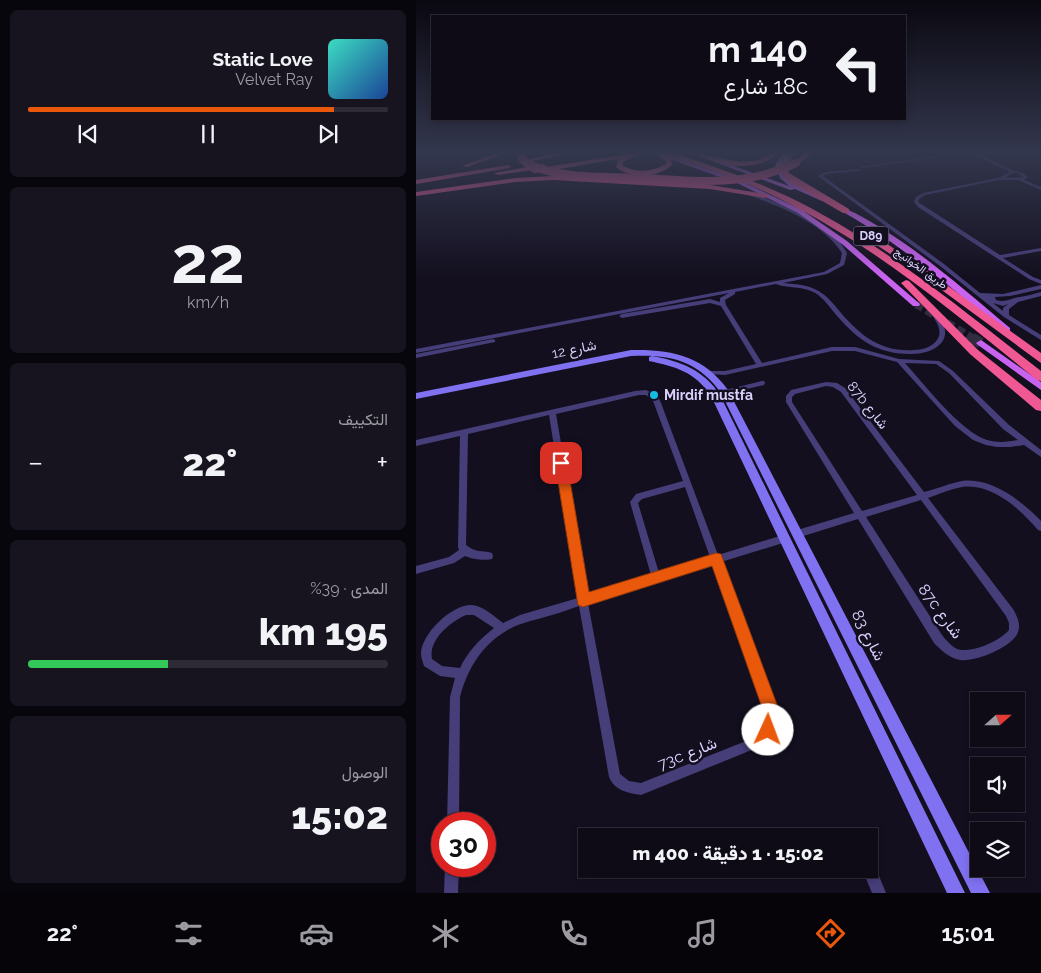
<!DOCTYPE html>
<html lang="ar">
<meta charset="utf-8">
<style>
:root{--surface:#0e0b17;--page:#171420;--text:#f1f3f6;--muted:#9b9ba1;--line:#2e2b36;--accent:#ea580c}
body{margin:0;font-family:Raleway,Vazirmatn,sans-serif;background:var(--page);color:var(--text);direction:rtl;height:100vh;display:flex;flex-direction:column;font-size:19px;white-space:nowrap}
*{box-sizing:border-box;margin:0}
p{font-size:16px;color:var(--muted)}
.icon{flex:none;width:28px;height:28px;fill:none;stroke:currentColor;stroke-width:2;stroke-linecap:round;stroke-linejoin:round}
.map{position:relative;flex:1;overflow:hidden;direction:ltr}
.panel{display:flex;flex-direction:column;gap:10px;padding:10px;background:#08060d;width:416px}
.panel>*{flex:none}
.top-card{position:absolute;left:15px;top:15px;width:475px;height:105px;border-radius:0px;box-shadow:0 2px 8px #0003,0 0 0 1px var(--line);direction:rtl;background:#0e0b17;color:var(--text);overflow:hidden}
.needle{width:32px;rotate:69deg}
.buttons{position:absolute;left:554px;top:692px;display:grid;gap:10px}
.buttons a{display:grid;place-items:center;width:55px;height:55px;border-radius:0px;background:var(--surface);box-shadow:0 2px 8px #0003,0 0 0 1px var(--line);font-size:25px}
.speed{position:absolute;left:15px;top:812px;display:flex;gap:10px;font-size:25px;font-weight:700;text-align:center}
.speed>*{display:grid;place-content:center;width:65px;height:65px;border-radius:50%;background:var(--surface);box-shadow:0 2px 8px #0003,0 0 0 1px var(--line);line-height:1}
.speed .limit{border:8px solid #d22;background:#fff;color:#111}
.pin{position:absolute;display:grid;place-items:center;width:42px;height:42px;color:#fff;margin:-21px;border-radius:10px;box-shadow:0 2px 8px #0006}
.me{position:absolute;width:55px;margin:-28px;rotate:2deg;stroke-linejoin:round;filter:drop-shadow(0 0 4px #0008)}
.turn{display:flex;align-items:center;gap:18px;height:105px;padding:0 15px;font-size:22px}
.turn .icon{width:65px;height:65px;stroke-width:2.5}
.turn b{display:block;font-size:35px;line-height:42px}
.big{font-size:38px;font-weight:800;line-height:1.1}
.panel .widget{flex:1;display:flex;flex-direction:column;justify-content:center;gap:8px;min-width:0;padding:0 18px;border-radius:8px;background:var(--page)}
.panel .dial{align-items:center;gap:0}
.dial b{font-size:65px;line-height:1}
.song{display:flex;align-items:center;gap:15px}
.cover{width:60px;height:60px;border-radius:8px;background:linear-gradient(135deg,hsl(170 70% 55%),hsl(220 70% 35%))}
.played{height:5px;border-radius:2px;background:linear-gradient(90deg,var(--accent) 85%,var(--line) 85%)}
.keys{display:flex;justify-content:space-around;direction:ltr}
.heat{display:flex;justify-content:space-between;align-items:center;font-size:28px;direction:ltr}
.charge{height:8px;border-radius:4px;background:linear-gradient(90deg,#34c759 39%,var(--line) 0)}
.trip{position:absolute;left:162px;top:828px;width:300px;height:50px;border-radius:0px;background:var(--surface);box-shadow:0 2px 8px #0003,0 0 0 1px var(--line);font-weight:800;line-height:50px;text-align:center;direction:rtl}
.dock{display:flex;height:80px;justify-content:space-around;align-items:center;background:#060409;color:var(--muted)}
.dock .icon{width:35px;height:35px}
.dock .on{color:var(--accent)}
.dock b{font-size:22px;color:var(--text)}
main{display:flex;flex:1;min-height:0}
.map>svg:first-child{display:block}
</style>
<main>
<div class="map">
<svg width="625" height="893" viewBox="0 0 625 893">
<rect width="100%" height="100%" fill="#130f1f"/>
<g fill="none" stroke-linecap="round" stroke-linejoin="round">
<polyline stroke="#312c40" stroke-width="8" stroke-dasharray="8 4" stroke-linecap="butt" points="500,304 558,339"/>
<polyline stroke="#312c40" stroke-width="11" stroke-dasharray="11 5" stroke-linecap="butt" points="556,338 565,343"/>
<g fill="#463e79" fill-rule="evenodd">
<path d="M551,152H559L598,171L607,173L612,177L608,180L625,187V190L602,180H583L509,195L503,199L502,202L584,255L625,248V251L587,258L617,277L625,280V284L613,279L502,207L498,202L500,197L507,193L582,178L594,172L554,153L446,168L444,167ZM597,173H602L607,177L589,178Z"/>
<polygon points="619,152 625,152 625,155 620,153"/>
<path d="M444,169L443,171L410,174L407,176L528,264L564,293L587,294L625,285V289L594,296L579,297L580,300C591,303 594,298 604,297C611,296 617,294 625,292V296L602,302L593,309V315L625,335V340L588,317L524,266L402,176L409,172ZM577,303L587,306L592,304L587,308V311Z"/>
<path d="M332,193C351,195 409,225 422,240C426,244 428,249 431,253L428,265L411,274L367,283C380,284 396,285 407,294C414,299 420,307 425,313C446,337 465,352 498,350C506,350 516,347 521,340C527,332 521,322 516,315L519,313L521,314C527,322 533,332 526,342C519,351 506,354 495,354C462,354 443,341 422,317C415,309 409,300 401,294C393,289 384,288 375,287C370,286 364,286 360,284L319,292V294L309,300L310,305L346,363L416,347H439L483,359L523,361L537,371L593,425L625,450V457L608,445L594,447H581L570,445L557,440L539,426L481,362L439,351H416L309,375L293,374L290,372L291,371H309L340,364L305,306L294,303L206,318L203,316L206,314L294,299L304,302V298L313,293L0,353V349L408,272L424,263L426,253C407,223 364,206 332,195ZM489,363L520,364L533,373L587,429L602,440C592,442 581,443 571,440C545,432 508,384 489,363Z"/>
<polygon points="77,339 79,340 79,342 0,358 0,354"/>
<polygon points="346,381 348,381 349,383 348,385 309,394 306,392 309,390"/>
<path d="M410,382L421,383L429,388L508,492C521,489 534,483 546,481C575,477 606,501 625,521V531L622,530C604,509 576,483 546,487C535,489 523,494 512,498L597,609C601,616 605,624 602,632C597,647 560,662 544,660C533,658 525,650 518,643L442,519L381,538L378,537L377,534L378,531L438,513L370,402V396L375,390ZM410,386L417,387L425,392L501,495L446,511L376,402V397L379,394ZM505,500L590,616L593,623V630C584,641 555,654 541,649C535,646 530,640 526,635L450,517Z"/>
<path d="M230,390L241,395L245,403L302,555L367,535L370,536L371,539L370,542L367,543L305,562L361,710C360,726 355,737 343,747L225,795C212,793 199,791 193,777L163,606C150,611 136,615 122,619C111,622 99,625 90,631C65,646 51,670 44,697L43,824H31L34,697L39,678L24,676L8,666C7,662 5,658 5,654C5,634 36,604 56,605C67,606 78,616 87,623L104,615L162,598L133,415L52,434L50,545C60,553 65,550 76,553L77,556L76,559C69,561 56,559 49,556L38,563L0,574V566L33,557L43,550L42,547L44,436L0,446V440L219,391ZM223,395H230L237,401L267,481L220,494L214,502L235,575L171,595L140,414ZM269,487L294,557L243,573L222,503L226,499ZM297,565L349,710C349,723 346,731 335,739L225,783L213,781L204,774L172,603ZM50,615H58L78,628C64,639 52,651 44,668L26,666L16,659C12,640 34,622 50,615Z"/>
<polygon points="454,863 458,864 470,893 456,893 446,869 454,869"/>
<polygon points="29,866 43,866 42,893 28,893"/>
</g>
<g fill="#8071f1" fill-rule="evenodd">
<path d="M215,350C255,349 288,356 312,390L574,893H555L305,393C282,360 253,354 215,356L0,399V393Z"/>
<path d="M236,356C264,361 288,370 304,395L549,893H531L295,396C278,371 260,367 233,361V357Z"/>
</g>
<g fill="#c863f0" fill-rule="evenodd">
<polygon points="234,152 242,152 325,181 386,210 431,241 504,304 503,306 497,306 426,244 382,213 321,183"/>
<path d="M272,152H279L373,186L364,178L359,165L368,152H374L365,165C370,187 393,188 409,199L406,201L379,189L374,190Z"/>
<path d="M418,205C425,204 432,210 439,213C496,243 545,287 594,328V332H588C534,286 481,241 418,207Z"/>
<polygon points="565,340 625,382 625,390 562,345 560,343"/>
</g>
<g fill="#ef5892" fill-rule="evenodd">
<polygon points="84,152 93,152 51,167 46,166"/>
<polygon points="147,152 160,152 112,162 109,160"/>
<path d="M224,152H238L217,157L207,162V166C221,173 236,172 250,164V161L241,155V153L254,152C294,165 333,178 371,196C464,241 544,308 625,371V381L621,380C541,315 460,247 368,201C330,181 288,168 248,154L255,159L256,165C242,178 214,179 200,167L202,159L119,173L117,172L116,170L82,175L78,173L127,164L129,165L130,167Z"/>
<path d="M356,152H362C349,170 308,169 291,158L294,156C312,160 342,168 356,152Z"/>
<polygon points="374,152 380,152 371,164 373,173 433,209 433,213 427,213 372,181 366,174 365,164"/>
<polygon points="391,152 398,152 382,164 378,164 378,162"/>
<polygon points="92,165 95,167 94,168 0,184 0,180"/>
<polygon points="138,176 294,185 349,194 353,196 349,198 294,189 138,180 99,182 0,196 0,192 99,178"/>
<polygon points="441,228 447,228 503,265 625,353 625,363 497,269 441,232"/>
<polygon points="490,280 493,281 562,350 625,400 625,411 620,410 554,354 487,285 485,283"/>
</g>
<g stroke="#ef5892" stroke-width="8">
<polyline points="104,152 107,160 119,169"/>
<path d="M112,164C147,180 191,176 229,178C261,180 293,183 325,179C344,177 362,171 380,163"/>
</g>
</g>
<linearGradient id="sky" x2="0" y2="1"><stop stop-color="#0a0811"/><stop offset="0.55" stop-color="#33374d"/><stop offset="1" stop-color="#33374d" stop-opacity="0"/></linearGradient>
<rect width="625" height="277" fill="url(#sky)"/>
<polygon fill="#ea580c" stroke="#983908" points="145,459 151,463 173,592 300,553 305,554 363,710 359,736 352,738 346,736 344,730 347,710 296,566 167,607 162,605 139,463"/>
<circle fill="#16bbe1" stroke="#130f1f" stroke-width="2" cx="238" cy="395" r="5"/>
<g text-anchor="middle" stroke-width="5" stroke-linejoin="round" paint-order="stroke">
<g font-size="11" fill="#d9d1fb" stroke="#130f1f">
<text transform="translate(505 268) rotate(36)" y="4">طريق الخوانيج</text>
</g>
<rect fill="#130f1f" stroke="#9e97b9" stroke-width="1" x="437.5" y="226.5" width="35" height="19" rx="4"/>
<g font-size="12" font-weight="bold" fill="#d9d1fb">
<text x="455" y="240">D89</text>
</g>
<g font-size="14" fill="#d9d1fb" stroke="#130f1f">
<text transform="translate(158 349) rotate(-12)" y="5">شارع 12</text>
<text transform="translate(452 405) rotate(51)" y="5">87b شارع</text>
</g>
<g font-size="14" font-weight="bold" fill="#d9d1fb" stroke="#130f1f" text-anchor="start">
<text x="248" y="400">Mirdif mustfa</text>
</g>
<g font-size="16" fill="#d9d1fb" stroke="#130f1f">
<text transform="translate(525 611) rotate(54)" y="6">87c شارع</text>
<text transform="translate(453 635) rotate(63)" y="6">شارع 83</text>
<text transform="translate(271 753) rotate(-22)" y="6">73c شارع</text>
</g>
</g>
</svg>
<div class="buttons">
<a><svg class="needle" viewBox="-14 -14 28 28"><path d="M0-13l5 13h-10z" fill="#e53935"/><path d="M0 13l5-13h-10z" fill="#9b9ba1"/></svg></a>
<a><svg class="icon" aria-label="sound" viewBox="0 0 24 24"><path d="M4 9h4l5-4v14l-5-4H4zM17 9q2 3 0 6"/></svg></a>
<a><svg class="icon" aria-label="layers" viewBox="0 0 24 24"><path d="M12 4l9 5-9 5-9-5zM3 14l9 5 9-5"/></svg></a>
</div>
<div class="speed"><div class="limit">30</div></div>
<div class="pin" style="left:145px;top:463px;background:#d93025"><svg class="icon" aria-label="arrive" viewBox="0 0 24 24"><path d="M6 21V4h12l-3 4 3 4H6"/></svg></div>
<svg class="me" style="left:352px;top:730px" viewBox="-20 -20 40 40"><circle r="19" fill="#fff"/><path d="M0-13L10 11 0 6-10 11z" fill="#ea580c"/></svg>
<div class="trip">15:02 · 1 دقيقة · 400 m</div>
<div class="top-card">
<div class="turn"><svg class="icon" aria-label="left" viewBox="0 0 24 24"><path d="M17 20v-9H6M10 6l-5 5 5 5"/></svg><div><b>140 m</b>18c شارع</div></div>
</div>
</div>
<section class="panel">
<div class="widget">
<div class="song"><i class="cover"></i><div><b>Static Love</b><p>Velvet Ray</p></div></div>
<div class="played"></div>
<div class="keys"><svg class="icon" aria-label="previous" viewBox="0 0 24 24"><path d="M18 5L8 12l10 7zM5 5v14"/></svg><svg class="icon" aria-label="pause" viewBox="0 0 24 24"><path d="M8 5v14M16 5v14"/></svg><svg class="icon" aria-label="next" viewBox="0 0 24 24"><path d="M6 5l10 7-10 7zM19 5v14"/></svg></div>
</div>
<div class="widget dial"><b>22</b><p>km/h</p></div>
<div class="widget"><p>التكييف</p>
<div class="heat"><a>−</a><b class="big">22°</b><a>+</a></div>
</div>
<div class="widget"><p>المدى · 39%</p><b class="big">195 km</b><div class="charge"></div></div>
<div class="widget"><p>الوصول</p><b class="big">15:02</b></div>
</section>
</main>
<nav class="dock">
<b>15:01</b>
<svg class="icon on" aria-label="directions" viewBox="0 0 24 24"><path d="M12 3l9 9-9 9-9-9zM9 14v-3h6M13 9l2 2-2 2"/></svg>
<svg class="icon" aria-label="music" viewBox="0 0 24 24"><path d="M9 18V5l10-2v13"/><circle cx="6" cy="18" r="3"/><circle cx="16" cy="16" r="3"/></svg>
<svg class="icon" aria-label="phone" viewBox="0 0 24 24"><path d="M5 4h4l2 5-3 2q2 4 5 5l2-3 5 2v4C11 20 4 13 5 4z"/></svg>
<svg class="icon" aria-label="climate" viewBox="0 0 24 24"><path d="M12 3v18M4 7l16 10M4 17L20 7"/></svg>
<svg class="icon" aria-label="car" viewBox="0 0 24 24"><path d="M5 17H2v-5l4-1 3-4h7l3 4 3 1v5h-3M9 17h6M6 11h13"/><circle cx="7" cy="17" r="2"/><circle cx="17" cy="17" r="2"/></svg>
<svg class="icon" aria-label="filters" viewBox="0 0 24 24"><path d="M4 7h16M4 17h16"/><circle cx="9" cy="7" r="2"/><circle cx="15" cy="17" r="2"/></svg>
<b>22°</b>
</nav>
